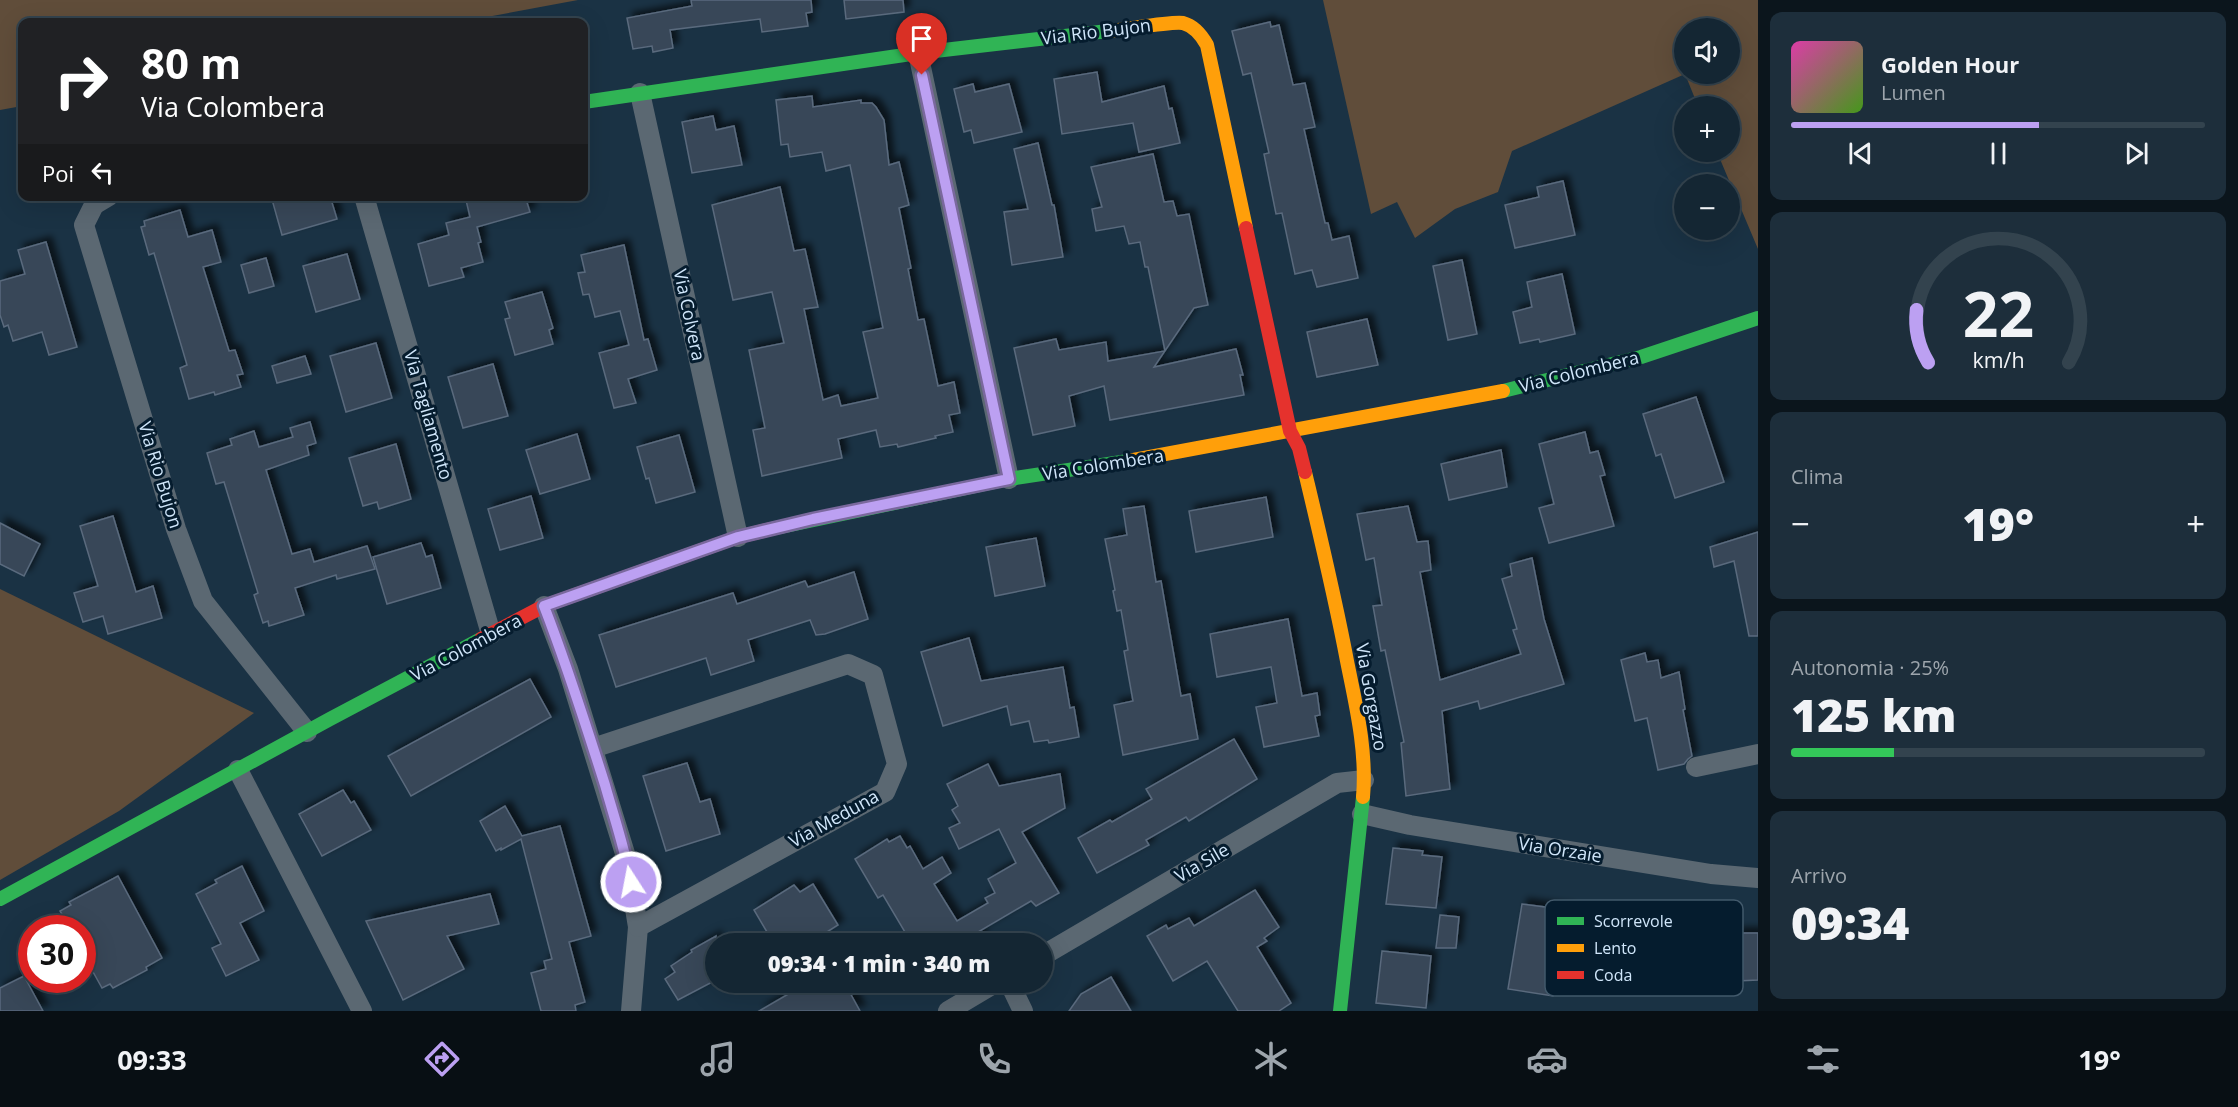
<!DOCTYPE html>
<html lang="it">
<meta charset="utf-8">
<style>
:root{--surface:#142633;--page:#1d2e3b;--text:#f1f3f6;--muted:#9da5ac;--line:#33434e;--accent:#bca0f2}
body{margin:0;font-family:"Open Sans",sans-serif;background:var(--page);color:var(--text);height:100vh;display:flex;flex-direction:column;font-size:22px;white-space:nowrap}
*{box-sizing:border-box;margin:0}
p{font-size:20px;color:var(--muted)}
.icon{flex:none;width:33px;height:33px;fill:none;stroke:currentColor;stroke-width:2;stroke-linecap:round;stroke-linejoin:round}
.map{position:relative;flex:1;overflow:hidden}
.details{display:flex;flex-direction:column;gap:12px;padding:12px;background:#0b151c;width:480px}
.details>*{flex:none}
.guide{position:absolute;left:18px;top:18px;width:570px;height:183px;border-radius:12px;box-shadow:0 6px 24px #0002,0 0 0 2px var(--line);background:#202124;color:#fff;overflow:hidden}
.buttons{position:absolute;left:1674px;top:18px;display:grid;gap:12px}
.buttons a{display:grid;place-items:center;width:66px;height:66px;border-radius:50%;background:var(--surface);box-shadow:0 6px 24px #0002,0 0 0 2px var(--line);font-size:30px}
.speed{position:absolute;left:18px;top:915px;display:flex;gap:12px;font-size:30px;font-weight:700;text-align:center}
.speed>*{display:grid;place-content:center;width:78px;height:78px;border-radius:50%;background:var(--surface);box-shadow:0 6px 24px #0002,0 0 0 2px var(--line);line-height:1}
.speed .limit{border:9px solid #d22;background:#fff;color:#111}
.pin{position:absolute;display:grid;place-items:center;width:51px;height:51px;color:#fff;margin:-62px -26px;border-radius:50% 50% 50% 0;rotate:-45deg;box-shadow:0 0 6px #0007}
.pin .icon{rotate:45deg}
.me{position:absolute;width:66px;margin:-33px;rotate:349deg;stroke-linejoin:round;filter:drop-shadow(0 0 4px #0008)}
.turn{display:flex;align-items:center;gap:21px;height:126px;padding:0 24px;font-size:27px}
.turn .icon{width:78px;height:78px;stroke-width:2.5}
.turn b{display:block;font-size:42px;line-height:51px}
.then{display:flex;align-items:center;height:57px;padding:0 24px;background:#0003;gap:12px;font-size:22px}
.big{font-size:45px;font-weight:800;line-height:1.1}
.details .tile{flex:1;display:flex;flex-direction:column;justify-content:center;gap:9px;min-width:0;padding:0 21px;border-radius:12px;background:var(--page)}
.details .dial{align-items:center;gap:0}
.dial svg{height:156px;overflow:visible;fill:none;stroke:var(--line);stroke-width:7;stroke-linecap:round;text-anchor:middle}
.dial text{fill:var(--text);stroke:none}
.song{display:flex;align-items:center;gap:18px}
.cover{width:72px;height:72px;border-radius:9px;background:linear-gradient(135deg,hsl(320 70% 55%),hsl(100 70% 35%))}
.played{height:6px;border-radius:3px;background:linear-gradient(90deg,var(--accent) 60%,var(--line) 60%)}
.keys{display:flex;justify-content:space-around;direction:ltr}
.heat{display:flex;justify-content:space-between;align-items:center;font-size:33px;direction:ltr}
.charge{height:9px;border-radius:4px;background:linear-gradient(90deg,#34c759 25%,var(--line) 0)}
.trip{position:absolute;left:705px;top:933px;width:348px;height:60px;border-radius:30px;background:var(--surface);box-shadow:0 6px 24px #0002,0 0 0 2px var(--line);font-weight:800;line-height:60px;text-align:center}
.dock{display:flex;height:96px;justify-content:space-around;align-items:center;background:#080f14;color:var(--muted)}
.dock .icon{width:42px;height:42px}
.dock .current{color:var(--accent)}
.dock b{font-size:27px;color:var(--text)}
main{display:flex;flex:1;min-height:0}
.map>svg:first-child{display:block}
</style>
<main>
<div class="map">
<svg width="1758" height="1011" viewBox="0 0 1758 1011">
<defs>
<filter id="shadow"><feDropShadow dx="5.5" dy="-5.5" stdDeviation="3" flood-color="#0009"/></filter>
</defs>
<rect width="100%" height="100%" fill="#1a3244"/>
<g fill="#604d3a" fill-rule="evenodd">
<polygon points="0,0 578,0 460,22 22,22 22,106 0,110"/>
<path d="M1323,0H1758V249L1717,152H1730V106H1698L1685,74L1512,151L1498,192L1455,209L1415,238L1397,202L1371,214ZM1684,28H1730V74H1684Z"/>
<polygon points="0,589 254,713 119,811 0,880"/>
</g>
<g fill="#384759" stroke="#5a6a7d" stroke-width="1.5" filter="url(#shadow)">
<polygon points="691,0 811,0 812,12 806,13 808,26 762,32 760,19 670,30 673,48 653,52 652,46 633,49 627,18 692,6"/>
<polygon points="844,0 903,0 904,12 846,19"/>
<polygon points="1270,22 1271,27 1279,25 1293,85 1305,83 1315,127 1304,129 1325,223 1328,223 1332,240 1349,236 1358,278 1317,287 1312,270 1295,274 1282,213 1276,214 1264,154 1269,153 1251,73 1243,75 1232,31"/>
<polygon points="1097,72 1102,102 1164,86 1169,109 1172,108 1180,143 1139,152 1133,123 1062,134 1054,79"/>
<polygon points="973,84 975,92 1009,84 1022,132 974,143 971,130 964,132 954,89"/>
<polygon points="812,96 813,107 861,100 861,103 872,103 876,107 884,120 889,165 899,162 909,205 899,208 911,268 908,269 918,320 924,319 938,386 954,382 960,413 949,415 953,432 935,436 936,438 898,447 897,444 880,447 876,430 838,439 842,458 762,476 753,430 765,428 749,350 784,343 772,292 733,300 712,205 780,187 794,251 805,249 818,307 804,309 823,400 838,395 841,406 878,398 863,332 883,328 850,165 826,171 822,152 790,157 788,144 781,145 776,100"/>
<polygon points="713,116 716,130 734,126 742,165 692,173 682,122"/>
<polygon points="1038,143 1052,205 1054,205 1063,257 1012,265 1004,212 1028,209 1014,149"/>
<polygon points="1153,154 1164,202 1173,201 1177,216 1189,214 1208,305 1194,308 1154,367 1236,349 1243,375 1240,375 1244,395 1110,420 1104,386 1069,396 1075,426 1033,435 1014,348 1056,339 1059,350 1106,342 1108,361 1165,351 1148,267 1145,267 1140,242 1129,244 1124,226 1096,231 1092,209 1102,207 1091,167"/>
<polygon points="1563,181 1575,235 1515,248 1505,205 1539,197 1537,187"/>
<polygon points="271,196 330,196 337,219 282,235"/>
<polygon points="465,196 525,196 530,212 477,227 481,242 478,243 483,262 461,268 464,277 429,286 418,244 449,235 446,223 470,217"/>
<polygon points="180,210 188,237 212,230 221,262 203,267 229,351 235,350 243,374 237,375 241,387 215,395 214,392 189,399 180,368 187,365 154,253 149,255 141,227 145,226 144,221"/>
<polygon points="46,242 77,347 49,355 42,332 13,341 8,325 4,327 0,315 0,281 25,274 18,250"/>
<polygon points="624,245 644,340 648,339 657,370 628,379 636,403 614,408 599,353 629,345 620,311 595,317 589,294 583,295 578,273 585,272 581,255"/>
<polygon points="347,254 360,299 316,312 303,266"/>
<polygon points="266,258 274,286 249,293 241,265"/>
<polygon points="1462,260 1477,334 1448,340 1433,266"/>
<polygon points="1562,274 1575,334 1540,342 1539,339 1520,343 1513,312 1532,307 1527,282"/>
<polygon points="542,292 553,328 549,330 553,344 515,355 505,319 510,318 505,302"/>
<polygon points="1367,319 1378,365 1317,377 1307,332"/>
<polygon points="376,343 392,398 346,412 330,356"/>
<polygon points="305,356 311,374 277,383 272,366"/>
<polygon points="493,364 508,416 463,428 448,377"/>
<polygon points="1696,397 1724,482 1675,498 1661,454 1656,456 1643,414"/>
<polygon points="310,422 316,443 307,446 309,455 266,470 292,554 310,549 314,562 367,546 375,569 337,579 336,575 295,588 304,615 269,626 268,621 263,623 254,595 258,593 224,482 216,484 207,453 232,445 230,439 254,431 259,447 293,437 290,428"/>
<polygon points="1585,432 1590,453 1598,451 1605,475 1600,476 1614,526 1549,543 1539,508 1554,504 1539,444"/>
<polygon points="577,434 590,479 540,494 526,450"/>
<polygon points="679,435 695,492 656,503 649,478 646,479 637,447"/>
<polygon points="396,444 411,499 379,509 377,502 363,506 349,458"/>
<polygon points="1501,450 1507,487 1449,500 1441,464"/>
<polygon points="531,496 543,538 500,550 488,509"/>
<polygon points="1266,497 1273,537 1196,552 1189,511"/>
<polygon points="1144,506 1156,582 1161,581 1181,696 1190,694 1198,739 1123,755 1114,705 1133,701 1124,651 1128,650 1121,610 1117,611 1113,591 1115,590 1105,539 1127,535 1123,509"/>
<polygon points="1408,506 1417,542 1428,541 1431,570 1420,572 1440,680 1521,654 1513,630 1517,629 1502,579 1512,576 1510,564 1532,558 1544,619 1564,684 1480,709 1478,701 1442,711 1450,789 1406,796 1401,743 1404,742 1385,650 1381,651 1373,606 1382,605 1374,558 1366,560 1357,514"/>
<polygon points="113,516 136,592 153,586 162,618 108,634 103,616 83,622 74,593 98,586 80,526"/>
<polygon points="0,523 40,544 24,576 0,564"/>
<polygon points="1758,532 1758,636 1749,636 1734,561 1714,567 1710,547"/>
<polygon points="1036,538 1045,586 995,596 986,547"/>
<polygon points="421,543 426,557 432,555 441,588 387,604 373,557"/>
<polygon points="854,572 868,619 825,634 816,635 810,620 748,640 754,661 711,675 706,658 616,687 599,635 733,593 737,604 805,581 808,587"/>
<polygon points="1288,619 1302,696 1317,693 1320,715 1315,716 1319,736 1264,747 1256,707 1277,703 1271,667 1217,677 1210,634"/>
<polygon points="969,638 981,681 1063,667 1070,708 1074,707 1079,737 1049,743 1048,740 1034,742 1029,721 1011,725 1007,706 943,726 921,652"/>
<polygon points="1645,653 1647,662 1658,660 1661,678 1679,672 1685,709 1683,710 1692,756 1688,759 1684,764 1658,770 1647,718 1635,721 1621,660"/>
<polygon points="530,679 551,717 411,796 388,756"/>
<polygon points="1234,739 1257,779 1189,821 1186,817 1146,840 1149,845 1097,873 1078,838 1110,820 1112,822 1152,799 1146,789"/>
<polygon points="687,763 700,802 710,799 720,834 666,851 643,776"/>
<polygon points="988,764 999,786 1060,774 1065,808 1022,832 1059,893 1036,906 1031,901 978,932 984,944 912,944 883,895 878,898 855,859 887,839 889,842 900,836 907,848 910,846 923,869 942,857 951,873 934,884 957,921 988,903 985,898 995,893 988,879 1016,863 999,829 959,849 949,828 960,823 952,810 958,806 947,784"/>
<polygon points="343,790 351,803 354,801 371,830 322,856 299,814"/>
<polygon points="505,806 522,836 560,826 591,936 569,942 585,1002 575,1005 576,1011 541,1011 531,973 546,969 544,961 552,959 521,839 501,850 501,848 496,851 480,821"/>
<polygon points="1393,848 1423,851 1422,855 1442,857 1436,908 1386,904"/>
<polygon points="242,866 264,911 240,923 259,960 226,976 212,948 221,944 196,894 217,883 215,880"/>
<polygon points="118,876 162,958 146,967 147,970 113,988 110,984 102,988 82,952 82,928 70,928 60,911 71,905 69,902"/>
<polygon points="813,884 838,925 808,944 774,944 754,910 794,885 800,892"/>
<polygon points="1255,890 1279,927 1264,938 1267,941 1257,947 1291,1003 1279,1011 1238,1011 1207,961 1173,981 1147,936 1166,925 1168,929 1189,918 1194,926"/>
<polygon points="490,894 499,924 447,936 464,969 403,1000 366,921"/>
<polygon points="1522,904 1568,910 1553,996 1508,989"/>
<polygon points="1440,915 1459,917 1456,948 1436,948"/>
<polygon points="1735,933 1758,933 1758,980 1736,981"/>
<polygon points="716,936 716,980 678,1000 665,979 675,972 671,966 692,952 691,950"/>
<polygon points="1382,951 1431,956 1426,1008 1376,1003"/>
<polygon points="24,976 43,1011 0,1011 0,988"/>
<polygon points="1111,977 1131,1011 1069,1011 1081,994"/>
<polygon points="809,982 844,982 860,1011 759,1011"/>
</g>
<g fill="none" stroke-linecap="round" stroke-linejoin="round">
<g stroke="#5b6872" stroke-width="20">
<polyline points="918,53 1009,479"/>
<polyline points="640,93 738,537"/>
<polyline points="109,196 94,205 84,225 176,529 203,601 307,732"/>
<polyline points="364,196 491,634"/>
<polyline points="544,606 568,669 627,860 638,927 631,1011"/>
<polyline points="593,748 848,664 873,675 897,764 885,792 638,927"/>
<polyline points="1696,767 1758,754"/>
<polyline points="238,770 362,1011"/>
<polyline points="1362,814 1410,825 1711,874 1758,878"/>
<polyline points="1042,956 1337,783 1364,780"/>
<polyline points="1009,982 1023,1011"/>
<polyline points="948,1011 997,982"/>
</g>
<g stroke="#30b455" stroke-width="14">
<polyline points="584,102 918,53 1108,31"/>
<polyline points="1503,391 1641,357 1758,318"/>
<polyline points="771,529 1009,479 1128,461"/>
<polyline points="0,899 330,719 481,639"/>
<polyline points="1340,1011 1363,797"/>
</g>
<g stroke="#ff9f0a" stroke-width="14">
<path d="M1108,31C1125,30 1170,21 1183,23C1194,26 1202,36 1207,45L1246,228"/>
<polyline points="1128,461 1503,391"/>
<path d="M1305,472C1320,535 1335,597 1347,661C1356,706 1367,751 1363,797"/>
</g>
<g stroke="#e5322d" stroke-width="14">
<polyline points="1246,228 1290,431 1299,448 1305,472"/>
<polyline points="481,639 544,606 738,537 771,529"/>
</g>
</g>
<g fill="none" stroke-linecap="round" stroke-linejoin="round">
<g stroke="#7a689d" stroke-width="15">
<path id="route" d="M631,882C625,849 614,817 605,785C586,725 567,665 544,606L738,537L813,519L1009,479L922,75"/>
</g>
<use href="#route" stroke="#bca0f2" stroke-width="10"/>
</g>
<g text-anchor="middle" stroke-width="6" stroke-linejoin="round" paint-order="stroke">
<g font-size="18" fill="#d0e6fa" stroke="#051c2e">
<text transform="translate(1096 32) rotate(-7)" y="6">Via Rio Bujon</text>
<text transform="translate(689 315) rotate(78)" y="6">Via Colvera</text>
<text transform="translate(1579 372) rotate(-14)" y="6">Via Colombera</text>
<text transform="translate(428 415) rotate(74)" y="6">Via Tagliamento</text>
<text transform="translate(1103 465) rotate(-9)" y="6">Via Colombera</text>
<text transform="translate(160 475) rotate(73)" y="6">Via Rio Bujon</text>
<text transform="translate(466 648) rotate(-28)" y="6">Via Colombera</text>
<text transform="translate(1371 697) rotate(80)" y="6">Via Gorgazzo</text>
<text transform="translate(834 819) rotate(-29)" y="6">Via Meduna</text>
<text transform="translate(1560 850) rotate(9)" y="6">Via Orzaie</text>
<text transform="translate(1202 863) rotate(-30)" y="6">Via Sile</text>
</g>
</g>
<rect x="1545" y="900" width="198" height="96" rx="9" fill="#051c2e" stroke="#42596b" stroke-width="1.5"/>
<rect x="1557" y="917" width="27" height="8" fill="#30b455"/>
<rect x="1557" y="944" width="27" height="8" fill="#ff9f0a"/>
<rect x="1557" y="971" width="27" height="8" fill="#e5322d"/>
<g font-size="16" fill="#d0e6fa">
<text x="1594" y="927">Scorrevole</text>
<text x="1594" y="954">Lento</text>
<text x="1594" y="981">Coda</text>
</g>
</svg>
<div class="buttons">
<a><svg class="icon" aria-label="sound" viewBox="0 0 24 24"><path d="M4 9h4l5-4v14l-5-4H4zM17 9q2 3 0 6"/></svg></a>
<a>+</a>
<a>−</a>
</div>
<div class="speed"><div class="limit">30</div></div>
<div class="pin" style="left:922px;top:75px;background:#d93025"><svg class="icon" aria-label="arrive" viewBox="0 0 24 24"><path d="M6 21V4h12l-3 4 3 4H6"/></svg></div>
<svg class="me" style="left:631px;top:882px" viewBox="-20 -20 40 40"><circle r="17" fill="#bca0f2" stroke="#fff" stroke-width="3"/><path d="M0-11L8 9 0 5-8 9z" fill="#fff"/></svg>
<div class="trip">09:34 · 1 min · 340 m</div>
<div class="guide">
<div class="turn"><svg class="icon" aria-label="right" viewBox="0 0 24 24"><path d="M7 20v-9h11M14 6l5 5-5 5"/></svg><div><b>80 m</b>Via Colombera</div></div>
<div class="then">Poi<svg class="icon" aria-label="left" viewBox="0 0 24 24"><path d="M17 20v-9H6M10 6l-5 5 5 5"/></svg></div>
</div>
</div>
<section class="details">
<div class="tile">
<div class="song"><i class="cover"></i><div><b>Golden Hour</b><p>Lumen</p></div></div>
<div class="played"></div>
<div class="keys"><svg class="icon" aria-label="previous" viewBox="0 0 24 24"><path d="M18 5L8 12l10 7zM5 5v14"/></svg><svg class="icon" aria-label="pause" viewBox="0 0 24 24"><path d="M8 5v14M16 5v14"/></svg><svg class="icon" aria-label="next" viewBox="0 0 24 24"><path d="M6 5l10 7-10 7zM19 5v14"/></svg></div>
</div>
<div class="tile dial"><svg viewBox="0 0 100 80">
<path d="M14 69A42 42 0 1 1 86 69"/>
<path d="M14 69A42 42 0 0 1 8 42" stroke="#bca0f2"/>
<text x="50" y="56" font-size="32" font-weight="700">22</text>
<text x="50" y="72" font-size="11">km/h</text>
</svg></div>
<div class="tile"><p>Clima</p>
<div class="heat"><a>−</a><b class="big">19°</b><a>+</a></div>
</div>
<div class="tile"><p>Autonomia · 25%</p><b class="big">125 km</b><div class="charge"></div></div>
<div class="tile"><p>Arrivo</p><b class="big">09:34</b></div>
</section>
</main>
<nav class="dock">
<b>09:33</b>
<svg class="icon current" aria-label="directions" viewBox="0 0 24 24"><path d="M12 3l9 9-9 9-9-9zM9 14v-3h6M13 9l2 2-2 2"/></svg>
<svg class="icon" aria-label="music" viewBox="0 0 24 24"><path d="M9 18V5l10-2v13"/><circle cx="6" cy="18" r="3"/><circle cx="16" cy="16" r="3"/></svg>
<svg class="icon" aria-label="phone" viewBox="0 0 24 24"><path d="M5 4h4l2 5-3 2q2 4 5 5l2-3 5 2v4C11 20 4 13 5 4z"/></svg>
<svg class="icon" aria-label="climate" viewBox="0 0 24 24"><path d="M12 3v18M4 7l16 10M4 17L20 7"/></svg>
<svg class="icon" aria-label="car" viewBox="0 0 24 24"><path d="M5 17H2v-5l4-1 3-4h7l3 4 3 1v5h-3M9 17h6M6 11h13"/><circle cx="7" cy="17" r="2"/><circle cx="17" cy="17" r="2"/></svg>
<svg class="icon" aria-label="filters" viewBox="0 0 24 24"><path d="M4 7h16M4 17h16"/><circle cx="9" cy="7" r="2"/><circle cx="15" cy="17" r="2"/></svg>
<b>19°</b>
</nav>
